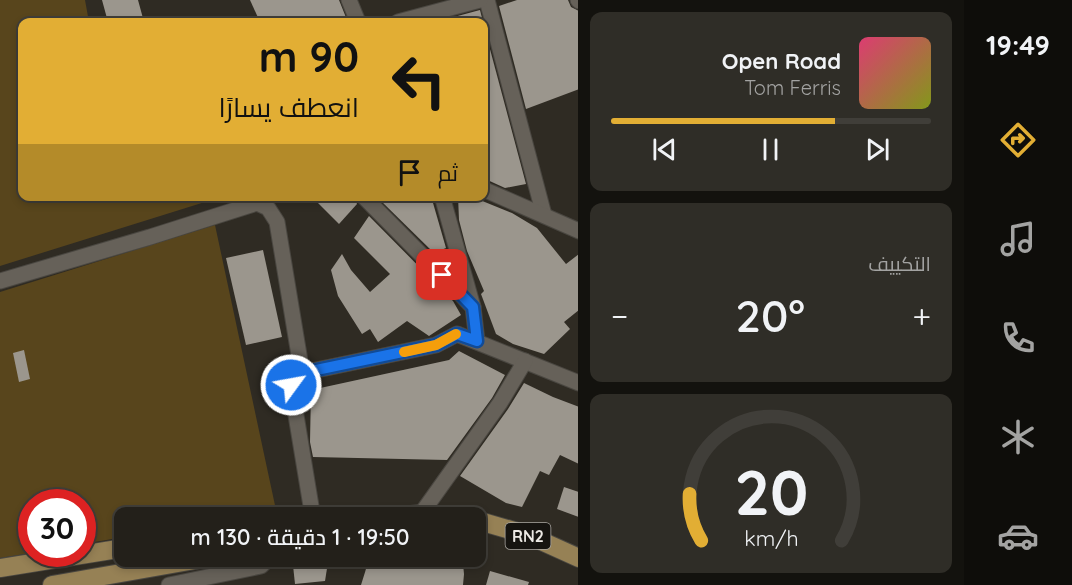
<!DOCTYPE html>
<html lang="ar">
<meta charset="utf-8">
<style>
:root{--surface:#23201a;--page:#2f2d27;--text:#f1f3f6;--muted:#a3a3a2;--line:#403e39;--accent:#e2ae34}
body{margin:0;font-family:Quicksand,Cairo,sans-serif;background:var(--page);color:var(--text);direction:rtl;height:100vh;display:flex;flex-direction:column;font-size:22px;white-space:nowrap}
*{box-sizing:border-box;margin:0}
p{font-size:20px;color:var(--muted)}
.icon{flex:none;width:33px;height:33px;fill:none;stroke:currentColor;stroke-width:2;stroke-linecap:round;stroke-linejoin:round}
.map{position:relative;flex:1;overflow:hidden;direction:ltr}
.panel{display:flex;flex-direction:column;gap:12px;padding:12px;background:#13120e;width:386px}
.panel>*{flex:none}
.banner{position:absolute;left:18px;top:18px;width:470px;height:183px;border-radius:12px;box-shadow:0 3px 9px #0003,0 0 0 2px var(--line);direction:rtl;background:#e2ae34;color:#111;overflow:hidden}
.speed{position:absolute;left:18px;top:489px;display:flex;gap:12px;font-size:30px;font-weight:700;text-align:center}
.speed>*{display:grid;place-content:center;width:78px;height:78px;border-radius:50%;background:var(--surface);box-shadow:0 3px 9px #0003,0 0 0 2px var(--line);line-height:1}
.speed .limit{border:9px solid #d22;background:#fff;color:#111}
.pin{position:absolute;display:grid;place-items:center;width:51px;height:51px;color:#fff;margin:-26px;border-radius:12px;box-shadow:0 3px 9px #0006}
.me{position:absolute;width:66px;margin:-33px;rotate:58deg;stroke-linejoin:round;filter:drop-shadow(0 0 4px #0008)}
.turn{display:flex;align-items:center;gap:21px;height:126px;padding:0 30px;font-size:27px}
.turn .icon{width:78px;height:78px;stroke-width:2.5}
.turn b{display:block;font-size:42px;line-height:51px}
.then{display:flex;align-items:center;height:57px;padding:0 30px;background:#0003;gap:12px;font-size:22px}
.big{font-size:45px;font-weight:600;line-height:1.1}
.panel .widget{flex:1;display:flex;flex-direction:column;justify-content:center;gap:9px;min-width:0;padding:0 21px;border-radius:12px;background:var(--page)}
.panel .dial{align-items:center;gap:0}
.dial svg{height:156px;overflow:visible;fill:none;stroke:var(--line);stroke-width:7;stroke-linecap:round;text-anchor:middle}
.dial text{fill:var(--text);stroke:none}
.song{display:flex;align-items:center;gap:18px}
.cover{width:72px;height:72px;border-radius:9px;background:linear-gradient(135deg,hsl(340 70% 55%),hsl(70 70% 35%))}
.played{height:6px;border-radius:3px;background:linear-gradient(90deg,var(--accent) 70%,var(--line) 70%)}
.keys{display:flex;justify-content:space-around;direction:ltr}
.heat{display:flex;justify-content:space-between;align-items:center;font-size:33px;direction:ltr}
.trip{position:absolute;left:114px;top:507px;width:372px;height:60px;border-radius:12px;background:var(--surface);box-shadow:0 3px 9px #0003,0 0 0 2px var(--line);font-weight:600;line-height:60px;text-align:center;direction:rtl}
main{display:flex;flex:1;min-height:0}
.tabs{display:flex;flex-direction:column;width:108px;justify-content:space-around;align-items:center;background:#0e0d0a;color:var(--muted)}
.tabs .icon{width:42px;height:42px}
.tabs .selected{color:var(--accent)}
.tabs b{font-size:27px;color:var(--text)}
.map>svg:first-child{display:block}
</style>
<main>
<nav class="tabs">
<b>19:49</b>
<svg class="icon selected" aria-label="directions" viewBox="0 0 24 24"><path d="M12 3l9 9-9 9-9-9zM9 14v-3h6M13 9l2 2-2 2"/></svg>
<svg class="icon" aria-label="music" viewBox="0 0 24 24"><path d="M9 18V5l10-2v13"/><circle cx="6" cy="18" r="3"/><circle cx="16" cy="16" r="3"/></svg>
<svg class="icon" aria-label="phone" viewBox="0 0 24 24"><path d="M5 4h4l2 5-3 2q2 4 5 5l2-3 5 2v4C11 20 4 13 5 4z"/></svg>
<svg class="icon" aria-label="climate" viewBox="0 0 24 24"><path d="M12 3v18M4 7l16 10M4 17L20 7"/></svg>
<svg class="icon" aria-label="car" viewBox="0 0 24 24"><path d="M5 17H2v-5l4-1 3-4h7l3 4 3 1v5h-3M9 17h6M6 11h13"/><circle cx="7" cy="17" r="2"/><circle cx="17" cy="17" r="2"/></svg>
</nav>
<section class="panel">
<div class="widget">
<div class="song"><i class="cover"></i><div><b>Open Road</b><p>Tom Ferris</p></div></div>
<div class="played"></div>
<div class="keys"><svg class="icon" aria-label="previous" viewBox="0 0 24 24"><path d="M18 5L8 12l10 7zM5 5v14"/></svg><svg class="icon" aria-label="pause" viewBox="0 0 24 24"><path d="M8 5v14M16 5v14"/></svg><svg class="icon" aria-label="next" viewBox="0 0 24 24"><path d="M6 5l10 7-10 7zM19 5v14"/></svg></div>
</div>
<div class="widget"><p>التكييف</p>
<div class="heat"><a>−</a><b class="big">20°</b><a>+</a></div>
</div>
<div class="widget dial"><svg viewBox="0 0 100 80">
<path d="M14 69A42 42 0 1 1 86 69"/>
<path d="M14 69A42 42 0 0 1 8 45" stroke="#e2ae34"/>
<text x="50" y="56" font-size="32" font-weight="700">20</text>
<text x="50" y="72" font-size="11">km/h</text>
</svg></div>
</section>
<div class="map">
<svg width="579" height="585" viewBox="0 0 579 585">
<rect width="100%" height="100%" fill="#2f2b23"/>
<g fill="#58451c">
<polygon points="0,0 85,0 89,22 22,22 22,196 221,197 0,266"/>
<polygon points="215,225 276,510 234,517 124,518 124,537 83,544 82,502 32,502 31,553 0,558 0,292"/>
</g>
<g fill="#9b968d">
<polygon points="102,0 138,0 144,22 108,22"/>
<polygon points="250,0 339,0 347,20 341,22 260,22"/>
<polygon points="517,0 568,0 571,7 579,11 579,89 526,109 499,6"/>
<polygon points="480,10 483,22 439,22 439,21"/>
<polygon points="483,23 526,184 505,188 483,178"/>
<polygon points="311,196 354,196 357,204 339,224"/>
<polygon points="383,196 431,196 446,248 434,253 380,200"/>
<polygon points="458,196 470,196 512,213 537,228 566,264 579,254 579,310 564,322 570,329 544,354 513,344 496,334 481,294 484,291 467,251 459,220"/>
<polygon points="369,216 453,301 461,315 429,336 407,321 378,342 370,329 362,334 338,296 331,270 342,254 351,270 370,292 390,274 354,238"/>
<polygon points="263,250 282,337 246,345 226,258"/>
<polygon points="24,350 30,379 19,382 13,353"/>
<polygon points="459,351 505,375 492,398 447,460 313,457 310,442 311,390 449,360"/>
<polygon points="524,383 553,397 579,407 579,464 560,455 549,475 540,471 522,507 506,503 460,476 508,409"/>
<polygon points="564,487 579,492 579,517 557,509"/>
<polygon points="292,556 329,556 325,581 295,584"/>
<polygon points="370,556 430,556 463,564 464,574 463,585 361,585"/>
<polygon points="490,571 529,582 528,585 486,585"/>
</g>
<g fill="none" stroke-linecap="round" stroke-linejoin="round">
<g stroke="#4a4741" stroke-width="17">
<g id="minor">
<polyline points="349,0 358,22"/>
<polyline points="487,0 544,215"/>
<polyline points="578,0 579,1"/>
<polyline points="398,22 480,0"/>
<polyline points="483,189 579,231"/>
<polyline points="363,196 473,307"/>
<polyline points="442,196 473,307 477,341"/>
<polyline points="0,281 150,237 257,203 268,208 277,222 302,373 291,385 313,518"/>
<polyline points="302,373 436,345 457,334 579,383"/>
<polyline points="421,514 500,403 525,361"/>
<polyline points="169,585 261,566 271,556"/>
</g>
</g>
<g stroke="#4a4741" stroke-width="20">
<g id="primary">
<polyline points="381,518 421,514 463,518"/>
<polyline points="476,520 528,535 579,558"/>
<polyline points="0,568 124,548"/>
<polyline points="52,585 218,556"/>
</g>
</g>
<use href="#minor" stroke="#666159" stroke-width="15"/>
<use href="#primary" stroke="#968155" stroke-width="18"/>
</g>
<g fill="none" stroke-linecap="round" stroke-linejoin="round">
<g stroke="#114b97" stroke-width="15">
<polyline id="route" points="291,385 302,373 436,345 457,334 477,341 473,307 442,275"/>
</g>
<use href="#route" stroke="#1a73e8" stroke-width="10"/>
<polyline stroke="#f59e0b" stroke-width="10" points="404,352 436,345 456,334"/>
</g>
<g text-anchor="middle" stroke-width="6" stroke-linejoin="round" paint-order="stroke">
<rect fill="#161410" stroke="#aca9a4" stroke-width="1.5" x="505.5" y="523" width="45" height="26" rx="4.5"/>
<g font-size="16" font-weight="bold" fill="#ece9e4">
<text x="528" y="542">RN2</text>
</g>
</g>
</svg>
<div class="speed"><div class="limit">30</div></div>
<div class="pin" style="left:442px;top:275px;background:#d93025"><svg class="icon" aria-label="arrive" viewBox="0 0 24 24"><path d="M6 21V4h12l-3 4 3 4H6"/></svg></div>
<svg class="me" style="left:291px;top:385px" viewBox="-20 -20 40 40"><circle r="17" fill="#1a73e8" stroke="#fff" stroke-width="3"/><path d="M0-11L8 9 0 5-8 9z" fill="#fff"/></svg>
<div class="trip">19:50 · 1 دقيقة · 130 m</div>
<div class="banner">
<div class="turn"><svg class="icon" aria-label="left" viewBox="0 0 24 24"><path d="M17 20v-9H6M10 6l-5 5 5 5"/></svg><div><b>90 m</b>انعطف يسارًا</div></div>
<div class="then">ثم<svg class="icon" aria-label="arrive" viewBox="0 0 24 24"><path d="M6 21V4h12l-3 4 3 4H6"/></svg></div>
</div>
</div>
</main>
